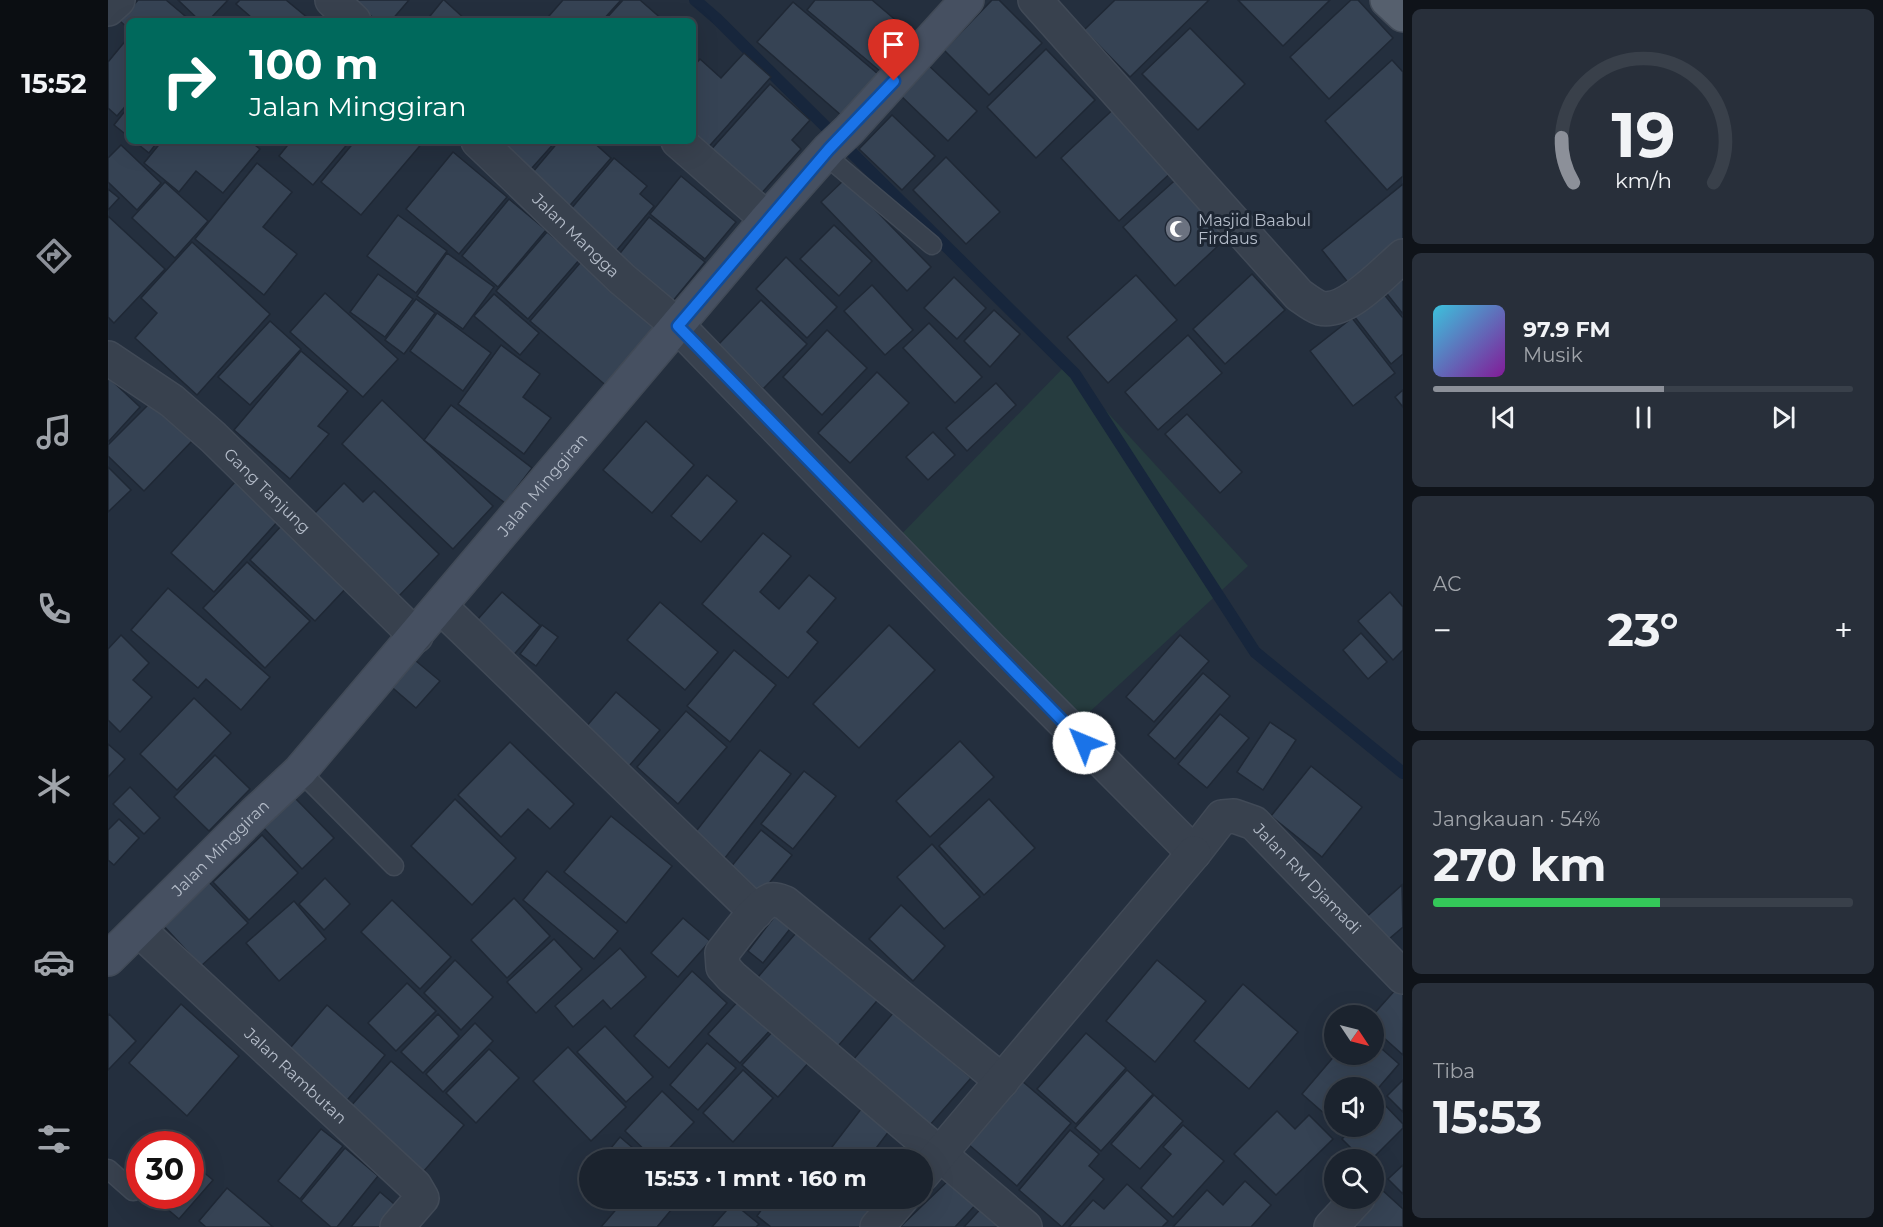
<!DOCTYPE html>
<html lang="id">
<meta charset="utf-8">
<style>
:root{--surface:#1b232e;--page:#282f3a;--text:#f1f3f6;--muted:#a0a4aa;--line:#39404a;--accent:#8c9099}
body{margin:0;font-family:Montserrat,sans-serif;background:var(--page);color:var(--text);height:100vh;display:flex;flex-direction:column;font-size:22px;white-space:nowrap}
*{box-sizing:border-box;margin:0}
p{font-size:20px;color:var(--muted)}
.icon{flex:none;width:33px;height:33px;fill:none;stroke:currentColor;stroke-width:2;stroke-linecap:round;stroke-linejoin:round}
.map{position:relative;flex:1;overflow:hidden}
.sheet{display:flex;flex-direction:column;gap:9px;padding:9px;background:#0f1319;width:480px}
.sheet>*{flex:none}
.hud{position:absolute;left:18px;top:18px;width:570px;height:126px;border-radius:9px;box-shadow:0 6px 24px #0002,0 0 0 2px var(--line);background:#00695c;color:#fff;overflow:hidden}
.needle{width:39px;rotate:125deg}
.buttons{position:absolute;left:1216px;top:1005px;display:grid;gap:12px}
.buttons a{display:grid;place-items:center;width:60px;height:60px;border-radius:50%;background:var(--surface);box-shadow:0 6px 24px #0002,0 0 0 2px var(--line);font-size:30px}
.speed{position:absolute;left:18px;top:1131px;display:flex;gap:12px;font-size:30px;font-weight:700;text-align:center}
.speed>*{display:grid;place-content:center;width:78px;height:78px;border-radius:50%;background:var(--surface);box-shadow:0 6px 24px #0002,0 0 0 2px var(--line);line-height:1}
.speed .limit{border:9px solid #d22;background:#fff;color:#111}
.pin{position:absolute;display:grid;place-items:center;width:51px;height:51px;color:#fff;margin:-62px -26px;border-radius:50% 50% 50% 0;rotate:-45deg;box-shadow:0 0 6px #0007}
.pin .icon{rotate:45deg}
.me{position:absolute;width:66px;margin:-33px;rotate:315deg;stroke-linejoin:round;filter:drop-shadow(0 0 4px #0008)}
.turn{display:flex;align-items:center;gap:21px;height:126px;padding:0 24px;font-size:27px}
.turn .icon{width:78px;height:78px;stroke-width:2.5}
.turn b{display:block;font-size:42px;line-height:51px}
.big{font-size:45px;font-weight:700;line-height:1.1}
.sheet .tile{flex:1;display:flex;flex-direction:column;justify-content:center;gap:9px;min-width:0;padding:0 21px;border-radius:9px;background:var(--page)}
.sheet .dial{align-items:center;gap:0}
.dial svg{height:156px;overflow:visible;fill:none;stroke:var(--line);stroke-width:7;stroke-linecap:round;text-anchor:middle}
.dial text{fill:var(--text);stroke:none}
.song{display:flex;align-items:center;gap:18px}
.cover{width:72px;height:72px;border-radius:9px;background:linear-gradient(135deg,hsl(190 70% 55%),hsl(290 70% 35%))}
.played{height:6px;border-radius:3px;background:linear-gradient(90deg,var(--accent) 55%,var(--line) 55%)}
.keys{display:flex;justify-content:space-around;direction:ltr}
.heat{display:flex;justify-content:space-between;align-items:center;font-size:33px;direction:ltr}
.charge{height:9px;border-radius:4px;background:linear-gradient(90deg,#34c759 54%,var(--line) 0)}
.trip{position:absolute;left:471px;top:1149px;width:354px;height:60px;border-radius:30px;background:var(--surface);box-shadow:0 6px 24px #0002,0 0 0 2px var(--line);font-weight:700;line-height:60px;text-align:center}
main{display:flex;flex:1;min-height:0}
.menu{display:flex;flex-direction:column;width:108px;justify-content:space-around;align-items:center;background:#0b0e12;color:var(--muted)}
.menu .icon{width:42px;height:42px}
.menu .active{color:var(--accent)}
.menu b{font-size:27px;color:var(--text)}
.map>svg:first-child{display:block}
</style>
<main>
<nav class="menu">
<b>15:52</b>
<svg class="icon active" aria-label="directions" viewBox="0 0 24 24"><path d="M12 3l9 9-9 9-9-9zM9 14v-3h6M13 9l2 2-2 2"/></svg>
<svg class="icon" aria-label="music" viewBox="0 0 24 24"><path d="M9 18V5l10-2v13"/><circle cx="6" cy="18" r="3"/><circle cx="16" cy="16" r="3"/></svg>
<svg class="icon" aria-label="phone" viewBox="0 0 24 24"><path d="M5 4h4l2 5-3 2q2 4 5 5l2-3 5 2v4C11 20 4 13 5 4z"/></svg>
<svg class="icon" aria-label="climate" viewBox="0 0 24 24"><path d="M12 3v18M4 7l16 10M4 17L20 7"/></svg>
<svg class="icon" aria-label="car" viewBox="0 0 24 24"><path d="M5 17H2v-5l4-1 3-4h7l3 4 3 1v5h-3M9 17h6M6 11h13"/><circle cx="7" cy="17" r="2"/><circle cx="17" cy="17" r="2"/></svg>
<svg class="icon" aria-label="filters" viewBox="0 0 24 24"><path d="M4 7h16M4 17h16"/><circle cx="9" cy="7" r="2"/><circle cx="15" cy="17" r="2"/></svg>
</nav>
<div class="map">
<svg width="1295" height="1227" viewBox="0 0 1295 1227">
<rect width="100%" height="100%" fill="#242f3e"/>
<polygon fill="#263c3f" points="957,366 1140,566 963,729 781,547"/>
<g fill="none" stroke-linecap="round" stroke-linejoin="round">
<polyline stroke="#17263c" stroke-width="12" points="587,0 609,19 967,374 1147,652 1295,773"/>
</g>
<g fill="#364354" stroke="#1f2835" stroke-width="1.5">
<polygon points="30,0 58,0 83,21 21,21 21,29 12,21"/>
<polygon points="70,0 120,0 100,21 92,21"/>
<polygon points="132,0 178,0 201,19 199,21 140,21 143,17 128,4"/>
<polygon points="244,0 301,0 283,21 269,21"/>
<polygon points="335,0 336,0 359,21 318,21"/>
<polygon points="455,0 513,0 494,21 447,21 441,16"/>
<polygon points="515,0 532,0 556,21 496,21"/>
<polygon points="707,0 764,0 804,34 772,71 699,10"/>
<polygon points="884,0 891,0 934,43 881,95 836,50"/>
<polygon points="1007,0 1101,0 1022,77 976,30"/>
<polygon points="1130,0 1222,0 1175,46"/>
<polygon points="1243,0 1250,0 1285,38 1221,99 1182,57"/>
<polygon points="685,2 770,74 734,116 649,42"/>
<polygon points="1082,28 1137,84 1090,130 1034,74"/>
<polygon points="19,39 21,41 21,102 9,116 0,108 0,62"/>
<polygon points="938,49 987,100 928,158 879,107"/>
<polygon points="636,53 663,77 596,152 585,141 585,67 592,59 613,78"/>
<polygon points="1284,60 1295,72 1295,176 1279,190 1217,121"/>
<polygon points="818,63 869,111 840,141 790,93"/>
<polygon points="662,84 702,120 684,140 693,149 650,197 600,153"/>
<polygon points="1012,103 1070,166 1011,221 953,158"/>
<polygon points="21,106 21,137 6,125"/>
<polygon points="784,115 827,156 794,190 751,149"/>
<polygon points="26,141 50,141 41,153"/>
<polygon points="54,141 142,141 152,149 115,193 88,171 71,192 36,163"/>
<polygon points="183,141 242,141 205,185 171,156"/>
<polygon points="247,141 316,141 253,215 213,182"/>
<polygon points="389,141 448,141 415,178"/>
<polygon points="451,141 484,141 503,158 457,211 419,179"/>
<polygon points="13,145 53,183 29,210 0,182 0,158"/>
<polygon points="345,152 399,197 351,254 298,209"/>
<polygon points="838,157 892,212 858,244 805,190"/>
<polygon points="506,158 539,186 532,194 546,206 504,256 457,216"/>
<polygon points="149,163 184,192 155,227 189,254 156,295 87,239"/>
<polygon points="1074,174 1126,231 1067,286 1015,227"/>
<polygon points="573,176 628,222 597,259 542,214"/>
<polygon points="737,179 823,267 799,291 713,202"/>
<polygon points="57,182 100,221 67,258 24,218"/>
<polygon points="1295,184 1295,242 1242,285 1214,250"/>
<polygon points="0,189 11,198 0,210"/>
<polygon points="401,199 438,230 390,287 354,256"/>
<polygon points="290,215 339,251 308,293 259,256"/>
<polygon points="0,216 57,269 6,323 0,317"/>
<polygon points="541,217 597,262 564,302 509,257"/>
<polygon points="726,225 764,261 731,296 692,259"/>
<polygon points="439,232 472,259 420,319 388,291"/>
<polygon points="84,242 162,314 89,395 27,338 49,313 33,298"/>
<polygon points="339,253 386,287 355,329 309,296"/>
<polygon points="678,257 729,307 699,338 648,289"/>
<polygon points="473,262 551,329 501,388 422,321"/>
<polygon points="270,274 305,299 277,337 242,312"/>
<polygon points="1144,274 1177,310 1117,364 1085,329"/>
<polygon points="1295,274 1295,314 1276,290"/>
<polygon points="1028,275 1069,320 1000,383 959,337"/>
<polygon points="846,277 878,308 849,339 816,308"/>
<polygon points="764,285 805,330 777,355 736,311"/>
<polygon points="217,293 290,359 255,397 182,332"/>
<polygon points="1275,293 1295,318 1295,354 1283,364 1246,316"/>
<polygon points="386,294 431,333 412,355 366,316"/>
<polygon points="308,299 327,313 296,354 277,340"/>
<polygon points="653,300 699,344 655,389 610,345"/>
<polygon points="886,310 912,334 882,367 856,341"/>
<polygon points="329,313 383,353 355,391 302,351"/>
<polygon points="1244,318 1287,373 1245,406 1202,351"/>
<polygon points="162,321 193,349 142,405 110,377"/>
<polygon points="821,323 874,377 847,403 795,348"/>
<polygon points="719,330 759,368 714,415 675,377"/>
<polygon points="1080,335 1114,373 1050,430 1017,392"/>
<polygon points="393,345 432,374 415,397 443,418 416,454 350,404"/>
<polygon points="193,351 240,391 210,426 221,434 182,479 126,430"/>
<polygon points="769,372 801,403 742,463 710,433"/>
<polygon points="0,377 32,407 0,442"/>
<polygon points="888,383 908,405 859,451 838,428"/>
<polygon points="1295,390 1295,407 1287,397"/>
<polygon points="274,400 385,506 345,549 234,444"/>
<polygon points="44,401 84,441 36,491 0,456 0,445"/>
<polygon points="343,405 424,468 397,503 316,440"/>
<polygon points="1079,414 1134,472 1112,493 1057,434"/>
<polygon points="538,421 586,465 544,513 495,470"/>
<polygon points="825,432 847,455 820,480 798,457"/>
<polygon points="0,467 23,490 0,512"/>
<polygon points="599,475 629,501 593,542 563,516"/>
<polygon points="127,482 170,521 106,592 63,553"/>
<polygon points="236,483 255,502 266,491 331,554 290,597 205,515"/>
<polygon points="174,525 240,586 207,621 142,560"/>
<polygon points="655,533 683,556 652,592 671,609 701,575 728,598 699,632 710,642 680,678 594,604"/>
<polygon points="139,562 202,621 157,668 95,608"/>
<polygon points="60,588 162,677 133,710 98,679 90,688 23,630"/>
<polygon points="394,592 432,625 401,660 363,627"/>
<polygon points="1282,592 1295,607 1295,650 1285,660 1250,621"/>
<polygon points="552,602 610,652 577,690 519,640"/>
<polygon points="434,625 450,637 428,666 412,654"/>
<polygon points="781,625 827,670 751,748 705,704"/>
<polygon points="1253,633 1279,662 1260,679 1235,650"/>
<polygon points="13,635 41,663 25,680 44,697 12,732 0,720 0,649"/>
<polygon points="1072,635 1101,661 1046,722 1018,697"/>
<polygon points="626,650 668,685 622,742 579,706"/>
<polygon points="302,656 332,681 308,708 279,683"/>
<polygon points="1095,673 1122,696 1067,759 1040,735"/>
<polygon points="508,692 552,730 521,766 477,728"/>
<polygon points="86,698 123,733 69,790 32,754"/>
<polygon points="578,711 619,747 570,804 529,767"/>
<polygon points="1112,714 1141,738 1099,788 1070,764"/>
<polygon points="1162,722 1188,740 1155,790 1129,772"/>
<polygon points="852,741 886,777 822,837 788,801"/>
<polygon points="402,742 466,804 442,829 420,809 393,837 350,795"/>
<polygon points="0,744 17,759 0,777"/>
<polygon points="652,750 683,774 613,863 582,839"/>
<polygon points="107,755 142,789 101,831 66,797"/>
<polygon points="1203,766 1254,807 1214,857 1163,816"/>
<polygon points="696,771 728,796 685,849 653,824"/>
<polygon points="22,787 52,818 36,834 5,804"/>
<polygon points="186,797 226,838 194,869 155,827"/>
<polygon points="347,799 408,858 364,905 303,846"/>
<polygon points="881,799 927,848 876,895 831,846"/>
<polygon points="503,816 564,866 518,923 456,872"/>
<polygon points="11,819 31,838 6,865 0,860 0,830"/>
<polygon points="653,830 684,855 650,897 618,873"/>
<polygon points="154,835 190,873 141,920 105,882"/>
<polygon points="824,844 872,897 836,929 789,877"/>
<polygon points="439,871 510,931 486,959 415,900"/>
<polygon points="217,878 242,904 216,930 191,904"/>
<polygon points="99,880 140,923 93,966 53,923"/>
<polygon points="1294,885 1295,927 1275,944 1254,921"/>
<polygon points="406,898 442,936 399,978 363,940"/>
<polygon points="284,900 343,957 312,989 253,932"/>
<polygon points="186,901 218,939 171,981 138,943"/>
<polygon points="793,905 837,946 805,981 761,939"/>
<polygon points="674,907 689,920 655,963 640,951"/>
<polygon points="575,918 602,941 570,977 543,953"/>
<polygon points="694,926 774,995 724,1053 644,984"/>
<polygon points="446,939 474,969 428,1013 399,982"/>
<polygon points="512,948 538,977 503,1009 495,1000 465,1027 447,1006"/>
<polygon points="347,960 385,997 353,1030 316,993"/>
<polygon points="1049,960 1098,1001 1047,1062 998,1021"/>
<polygon points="584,971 619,1003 561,1068 526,1036"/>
<polygon points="299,983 328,1011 288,1051 260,1023"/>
<polygon points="1135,984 1190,1032 1141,1089 1086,1041"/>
<polygon points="1289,988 1295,993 1295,1055 1266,1029 1266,1016 1264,1016"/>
<polygon points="634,997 666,1026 632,1063 600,1034"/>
<polygon points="73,1004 131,1056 79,1116 21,1063"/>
<polygon points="219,1005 277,1055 235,1105 177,1054"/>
<polygon points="786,1012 863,1078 821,1126 745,1060"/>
<polygon points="1,1014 28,1041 0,1070 0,1016"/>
<polygon points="330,1014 351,1036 315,1073 293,1052"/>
<polygon points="367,1023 385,1041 335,1092 318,1074"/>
<polygon points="497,1026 545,1077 518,1102 469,1052"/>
<polygon points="667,1029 703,1060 670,1097 634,1065"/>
<polygon points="978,1033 1018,1068 968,1124 929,1089"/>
<polygon points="1266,1042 1291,1064 1266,1093 1266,1088 1227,1088 1227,1123 1194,1094 1228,1054 1266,1054"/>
<polygon points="599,1043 628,1068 590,1110 562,1085"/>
<polygon points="460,1047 518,1107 483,1141 425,1081"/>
<polygon points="381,1049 411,1078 368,1123 338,1093"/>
<polygon points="283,1061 356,1125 315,1172 242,1107"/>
<polygon points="635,1070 665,1098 625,1142 595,1113"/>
<polygon points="1019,1070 1045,1094 993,1151 967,1128"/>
<polygon points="1295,1080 1295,1112 1279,1096"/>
<polygon points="914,1081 963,1123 909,1186 860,1144"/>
<polygon points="554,1091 586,1122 550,1160 547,1160 517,1131"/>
<polygon points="1046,1095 1075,1121 1032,1169 1003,1144"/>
<polygon points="760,1100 788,1122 759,1160 714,1160"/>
<polygon points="1272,1100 1295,1124 1295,1128 1263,1160 1255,1160 1234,1139 1246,1126 1266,1126 1266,1106"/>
<polygon points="1169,1111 1187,1129 1201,1115 1225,1139 1168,1195 1126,1154"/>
<polygon points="1075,1125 1116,1161 1065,1217 1033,1188 1063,1154 1055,1147"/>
<polygon points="213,1129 235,1146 192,1199 170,1181"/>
<polygon points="962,1130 991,1154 981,1166 996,1179 954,1227 911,1190"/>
<polygon points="512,1137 539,1160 493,1160"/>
<polygon points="237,1148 270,1176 229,1227 223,1227 193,1201"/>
<polygon points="82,1161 105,1180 71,1219 44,1196 82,1196"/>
<polygon points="1295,1165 1295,1194 1280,1179"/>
<polygon points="843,1178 872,1200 847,1227 792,1227"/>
<polygon points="1137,1181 1163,1205 1143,1227 1065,1227 1099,1190 1115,1205"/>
<polygon points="1019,1184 1060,1221 1054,1227 961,1227 985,1200 996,1209"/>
<polygon points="119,1188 165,1227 98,1227 91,1221"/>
<polygon points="1273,1189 1295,1209 1295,1227 1238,1227"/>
<polygon points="272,1192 292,1209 277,1227 243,1227"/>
<polygon points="518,1198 573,1198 549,1227 493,1227"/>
<polygon points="662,1198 784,1198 762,1227 663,1227 649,1216"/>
<polygon points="625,1203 651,1224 648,1227 604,1227"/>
<polygon points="878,1203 903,1227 856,1227"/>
</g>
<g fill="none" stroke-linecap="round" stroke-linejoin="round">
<g stroke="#414a57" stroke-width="21">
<g id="lane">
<polyline points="716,154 824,245"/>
<polyline points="192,771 286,866"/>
<polyline points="0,1169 25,1191"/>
</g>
</g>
<g stroke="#414a57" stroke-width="36">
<g id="street">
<polyline points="224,0 246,21"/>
<path d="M927,0L1191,295C1197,299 1204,305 1212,308C1238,315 1276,272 1295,256"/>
<polyline points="0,9 10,0"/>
<path id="s1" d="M370,141L514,279L570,326L882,648L1086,853L1114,817L1126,816L1146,823L1295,977"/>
<polyline points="570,141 659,219"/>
<path id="s2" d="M0,358L64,401L105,437L308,636"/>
<polyline points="332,606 648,912"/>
<path id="s3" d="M31,930L307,1186L314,1198L289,1227"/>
<path d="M894,1081L677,903C672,901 668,899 663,900C650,904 624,941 614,953L615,967L624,977L917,1227"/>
<polyline points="814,1175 1086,853"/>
<polyline points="769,1227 794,1198"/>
<polyline points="1223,1227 1250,1198"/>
</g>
</g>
<g stroke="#414a57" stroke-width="36">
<g id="secondary">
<path id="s4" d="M0,959L146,814L192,771L659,219L721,149L741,130L859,0"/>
</g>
</g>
<g stroke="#414a57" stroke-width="36">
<polyline id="primary" points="1279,0 1295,15"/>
</g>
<use href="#lane" stroke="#38414e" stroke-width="18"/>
<use href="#street" stroke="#38414e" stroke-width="33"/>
<use href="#secondary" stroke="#465061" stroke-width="33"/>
<use href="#primary" stroke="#56606e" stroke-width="33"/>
</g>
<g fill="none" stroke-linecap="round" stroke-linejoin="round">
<g stroke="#114b97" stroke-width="15">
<polyline id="route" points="786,81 721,149 570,326 976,743"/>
</g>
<use href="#route" stroke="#1a73e8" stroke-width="10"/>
</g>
<defs>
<g id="mosque-disc" transform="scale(1.35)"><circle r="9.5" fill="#6b7280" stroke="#1d2633"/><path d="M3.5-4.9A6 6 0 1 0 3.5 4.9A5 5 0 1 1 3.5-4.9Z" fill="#fff"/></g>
</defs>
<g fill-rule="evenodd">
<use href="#mosque-disc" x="1070" y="229"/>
</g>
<g text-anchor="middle" stroke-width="6" stroke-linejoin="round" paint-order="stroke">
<g font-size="16" fill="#b4bcc9" stroke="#1d2633" text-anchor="start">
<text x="1090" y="226">Masjid Baabul<tspan x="1090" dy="18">Firdaus</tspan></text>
</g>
<g font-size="16" fill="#b4bcc9" stroke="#1d2633">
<text dy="6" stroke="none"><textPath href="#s1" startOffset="136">Jalan Mangga</textPath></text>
<text dy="6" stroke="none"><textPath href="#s4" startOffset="644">Jalan Minggiran</textPath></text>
<text dy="6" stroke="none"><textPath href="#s2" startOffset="208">Gang Tanjung</textPath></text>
<text dy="6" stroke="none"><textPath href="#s4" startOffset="158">Jalan Minggiran</textPath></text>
<text dy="6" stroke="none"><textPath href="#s1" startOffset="1166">Jalan RM Djamadi</textPath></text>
<text dy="6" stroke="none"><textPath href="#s3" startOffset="214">Jalan Rambutan</textPath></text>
</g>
</g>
</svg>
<div class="buttons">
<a><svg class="needle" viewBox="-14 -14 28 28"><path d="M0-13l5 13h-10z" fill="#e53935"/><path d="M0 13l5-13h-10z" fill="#a0a4aa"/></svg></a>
<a><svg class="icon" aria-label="sound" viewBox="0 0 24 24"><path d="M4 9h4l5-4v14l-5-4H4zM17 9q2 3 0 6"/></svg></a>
<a><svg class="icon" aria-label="search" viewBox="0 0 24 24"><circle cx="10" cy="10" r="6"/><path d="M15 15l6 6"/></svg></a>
</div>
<div class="speed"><div class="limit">30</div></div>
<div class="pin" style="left:786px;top:81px;background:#d93025"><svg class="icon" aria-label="arrive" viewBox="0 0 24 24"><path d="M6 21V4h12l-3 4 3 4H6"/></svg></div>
<svg class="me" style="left:976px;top:743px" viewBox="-20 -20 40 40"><circle r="19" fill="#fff"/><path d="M0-13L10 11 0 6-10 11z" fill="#1a73e8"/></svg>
<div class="trip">15:53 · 1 mnt · 160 m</div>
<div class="hud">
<div class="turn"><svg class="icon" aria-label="right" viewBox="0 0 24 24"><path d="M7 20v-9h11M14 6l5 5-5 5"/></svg><div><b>100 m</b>Jalan Minggiran</div></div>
</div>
</div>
<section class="sheet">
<div class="tile dial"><svg viewBox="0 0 100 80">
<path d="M14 69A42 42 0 1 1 86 69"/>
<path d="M14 69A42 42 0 0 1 8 46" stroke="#8c9099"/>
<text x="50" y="56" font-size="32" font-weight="700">19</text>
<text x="50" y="72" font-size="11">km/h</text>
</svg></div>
<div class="tile">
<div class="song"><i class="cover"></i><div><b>97.9 FM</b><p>Musik</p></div></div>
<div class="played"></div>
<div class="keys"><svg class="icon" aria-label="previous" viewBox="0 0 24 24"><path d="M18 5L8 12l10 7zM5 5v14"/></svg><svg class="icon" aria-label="pause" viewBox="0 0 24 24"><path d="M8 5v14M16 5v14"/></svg><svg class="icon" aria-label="next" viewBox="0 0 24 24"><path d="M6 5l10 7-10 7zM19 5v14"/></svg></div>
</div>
<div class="tile"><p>AC</p>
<div class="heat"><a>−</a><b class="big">23°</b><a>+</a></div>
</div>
<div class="tile"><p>Jangkauan · 54%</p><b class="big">270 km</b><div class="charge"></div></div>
<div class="tile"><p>Tiba</p><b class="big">15:53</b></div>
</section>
</main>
